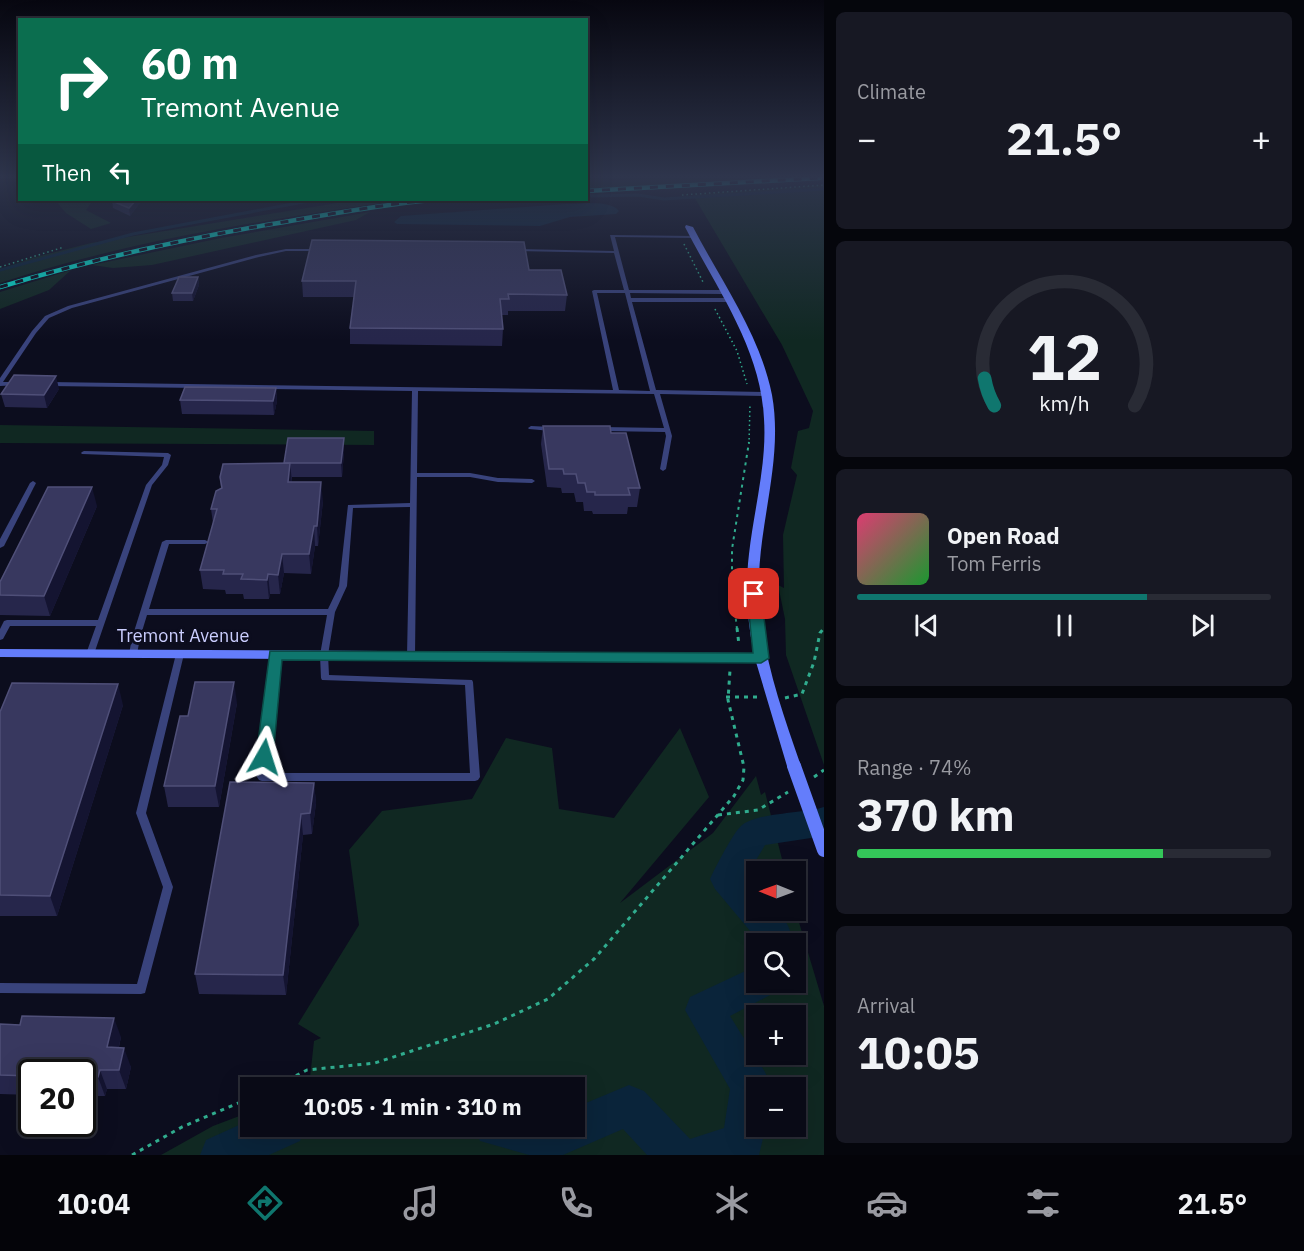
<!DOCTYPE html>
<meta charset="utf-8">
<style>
:root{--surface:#090a16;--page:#171823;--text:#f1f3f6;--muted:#999aa1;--line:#292b35;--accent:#0f766e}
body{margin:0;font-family:"IBM Plex Sans",sans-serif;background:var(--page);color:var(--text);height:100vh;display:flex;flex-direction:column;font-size:22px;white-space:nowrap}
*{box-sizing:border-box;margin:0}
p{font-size:20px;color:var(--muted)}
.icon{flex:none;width:33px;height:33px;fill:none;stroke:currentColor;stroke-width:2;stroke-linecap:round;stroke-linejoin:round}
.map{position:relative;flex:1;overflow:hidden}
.panel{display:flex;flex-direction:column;gap:12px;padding:12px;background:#05060c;width:480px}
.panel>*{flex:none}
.banner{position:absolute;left:18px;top:18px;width:570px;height:183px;border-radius:0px;box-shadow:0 6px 24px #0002,0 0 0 2px var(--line);background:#0b6e4f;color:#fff;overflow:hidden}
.needle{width:39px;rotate:271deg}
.tools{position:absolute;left:746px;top:861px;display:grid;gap:12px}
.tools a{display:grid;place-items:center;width:60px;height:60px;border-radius:0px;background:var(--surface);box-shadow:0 6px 24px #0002,0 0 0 2px var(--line);font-size:30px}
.speed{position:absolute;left:18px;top:1059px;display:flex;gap:12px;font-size:30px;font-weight:700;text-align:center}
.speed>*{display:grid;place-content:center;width:78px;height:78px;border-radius:50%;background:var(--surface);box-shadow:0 6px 24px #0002,0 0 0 2px var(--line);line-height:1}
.speed .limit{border:3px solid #111;border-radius:9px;background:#fff;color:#111}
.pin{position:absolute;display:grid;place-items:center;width:51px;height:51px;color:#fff;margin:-26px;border-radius:12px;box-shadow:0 3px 9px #0006}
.me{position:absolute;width:66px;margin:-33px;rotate:6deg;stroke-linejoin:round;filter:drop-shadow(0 0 4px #0008)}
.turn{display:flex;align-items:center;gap:21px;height:126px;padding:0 24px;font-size:27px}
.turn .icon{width:78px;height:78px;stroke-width:2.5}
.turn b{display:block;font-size:42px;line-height:51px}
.then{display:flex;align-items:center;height:57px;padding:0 24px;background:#0003;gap:12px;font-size:22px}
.big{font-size:45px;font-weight:700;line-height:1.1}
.panel .card{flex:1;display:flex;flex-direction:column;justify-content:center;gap:9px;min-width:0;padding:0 21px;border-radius:9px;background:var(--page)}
.panel .dial{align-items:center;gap:0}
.dial svg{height:156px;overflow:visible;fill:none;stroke:var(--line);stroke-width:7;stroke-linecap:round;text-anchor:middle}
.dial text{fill:var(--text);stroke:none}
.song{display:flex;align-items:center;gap:18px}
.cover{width:72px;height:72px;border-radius:9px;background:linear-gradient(135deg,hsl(340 70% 55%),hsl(130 70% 35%))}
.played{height:6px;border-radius:3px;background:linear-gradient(90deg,var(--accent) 70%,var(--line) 70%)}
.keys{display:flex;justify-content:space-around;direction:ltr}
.heat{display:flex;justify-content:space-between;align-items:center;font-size:33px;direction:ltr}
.charge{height:9px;border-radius:4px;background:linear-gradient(90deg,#34c759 74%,var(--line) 0)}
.trip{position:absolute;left:240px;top:1077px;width:345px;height:60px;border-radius:0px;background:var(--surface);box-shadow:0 6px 24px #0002,0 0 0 2px var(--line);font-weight:700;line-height:60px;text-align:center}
.tabs{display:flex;height:96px;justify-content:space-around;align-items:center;background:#040409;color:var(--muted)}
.tabs .icon{width:42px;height:42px}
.tabs .selected{color:var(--accent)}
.tabs b{font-size:27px;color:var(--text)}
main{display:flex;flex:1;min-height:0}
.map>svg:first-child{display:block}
</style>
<main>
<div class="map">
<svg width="824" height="1155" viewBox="0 0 824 1155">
<rect width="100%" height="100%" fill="#0c0d1e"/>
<g fill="#102822" fill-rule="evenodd">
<polygon points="587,178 608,178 611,181 651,178 793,178 608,188 587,188"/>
<polygon points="824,185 824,765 786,655 785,619 778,585 784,588 783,535 797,475 791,468 798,431 809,428 813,411 782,345 693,195"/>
<polygon points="55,200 93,200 86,210 111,223 91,229 66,213"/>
<path d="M356,200H401C267,220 130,240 0,283V269L32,258L91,243Z"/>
<polygon points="370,212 356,220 152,265 113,268 92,265 221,238"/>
<polygon points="71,270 49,290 0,309 0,292"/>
<polygon points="0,425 374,431 374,445 0,443"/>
<path d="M680,728L709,797L620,903L713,833L756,776L761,795L765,792L785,871L756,872V910L795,909L824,1006V1155H161L213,1126L250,1112V1126H574V1088L309,1087L314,1041L321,1038L298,1024L359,925L349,850L382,811L472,799L506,738L552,748L559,809L614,818ZM756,944H795V982H756ZM756,1016H795V1054H756ZM756,1088H795V1126H756Z"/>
</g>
<path fill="#0a243a" d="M566,204C580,205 609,199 619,211L616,214L570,217L540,226L397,224L394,222L401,216Z"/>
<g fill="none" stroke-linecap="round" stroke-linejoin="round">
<g stroke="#0a243a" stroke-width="3">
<polyline points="586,193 592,196 638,195 664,199 824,189"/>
<polyline points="0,270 133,234 314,200"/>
</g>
<g fill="#0a243a" fill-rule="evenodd">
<path d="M824,807V836L765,845L746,877L756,887V910H777C786,921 792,929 792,944H756V938L715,889L710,879C715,868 733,833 741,826C757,812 803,814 824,807Z"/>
<polygon points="756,966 756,982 778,982 772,994 730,1016 765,1072 771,1086 756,1088 756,1126 766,1126 759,1155 647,1155 623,1129 563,1155 529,1155 480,1141 474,1126 574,1126 574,1108 629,1085 644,1091 690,1139 724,1128 730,1089 685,1010 690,997"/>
<polygon points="250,1120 250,1126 306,1126 300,1141 269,1155 200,1155 206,1140"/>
</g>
<g stroke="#30ac8e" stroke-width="1.5" stroke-dasharray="1.5 3" stroke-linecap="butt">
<polyline points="682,195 824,185"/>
<polyline points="684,244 703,282"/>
<polyline points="0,267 64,247"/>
<polyline points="715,309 737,351 747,384"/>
<polyline points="749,444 750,404"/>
</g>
<polyline stroke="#30ac8e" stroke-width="2" stroke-dasharray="3 4.5" stroke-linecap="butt" points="737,629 732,585 732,549 749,442"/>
<g stroke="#30ac8e" stroke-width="3" stroke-dasharray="4 5" stroke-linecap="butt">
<polyline points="737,628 739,645"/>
<polyline points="726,697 759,697"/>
<polyline points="785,698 802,694 814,662 820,633 824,628"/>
<polyline points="814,777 824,770"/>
<polyline points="718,815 758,810 788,792"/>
<polyline points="272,1088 307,1070 375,1063 494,1024 548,999 595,958 734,796 743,780 744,767 728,700 730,670"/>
<polyline points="132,1155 182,1127 250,1098"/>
</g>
<g fill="#39437c" fill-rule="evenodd">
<path d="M610,235L694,236L696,237L694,238L615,237L629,290H722L725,292L722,294L630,293L631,298H727L730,300L727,302H632L656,390L767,392L770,394L767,396L660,394L672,436L666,469L663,471L660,469L666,436L665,432L602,431L599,429L602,427L664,428L654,394L418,391L417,473H470L498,478L532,479L535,481L532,483L498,482L470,477H417L415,656L414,658H408L407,656L410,507L353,508L347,586L335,612L328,655L329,675L472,680L473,682L480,777L478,780L475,781H262L259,780L257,777L271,655L272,653H278L279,655L267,773H470L465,685L322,680L321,678L320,655L327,615H147L140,638L137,654L136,656H130L129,654L132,638L162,542L166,540H205L209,542L205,544H169L149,609H328L339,586L348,505L410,503L412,391L49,386L46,384L49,382L613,390L592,291L594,290H624L614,253L517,251L515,250L517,249L614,251ZM597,293H625L650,391L619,390Z"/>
<polygon points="286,249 319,249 321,250 319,251 286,251 259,257 72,308 49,318 36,333 3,382 16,382 18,383 18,385 0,386 0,378 32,331 45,316 68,306 256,255"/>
<polygon points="531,426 551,427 554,429 551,431 529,429 528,428"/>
<polygon points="84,451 168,453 171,455 168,465 152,485 94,654 93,656 87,656 86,654 96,626 10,626 3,639 0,640 0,629 4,621 7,620 98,620 146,485 162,465 164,457 82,454 81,453 82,452"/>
<polygon points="33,481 36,483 4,546 0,548 0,539 30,483"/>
<polygon points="180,651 183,652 184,654 146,813 173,887 145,993 141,994 0,993 0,983 137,984 163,887 136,813 176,654 177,652"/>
</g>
<polygon fill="#39437c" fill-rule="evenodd" points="161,200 167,200 163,203 161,202"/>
<path fill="#647dfb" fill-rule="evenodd" d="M686,225L693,227C721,281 760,334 772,395C783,456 761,516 759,576C757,642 780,705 801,766L799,770L794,772L789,770L787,766L756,662L0,657V649L754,653C747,621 745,587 749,554C754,509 767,464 764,419C761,348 716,288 685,227Z"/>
<g stroke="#06eeda" stroke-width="4.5">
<g id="rail">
<polyline points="586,191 820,178"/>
<path d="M0,287C89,260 180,240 272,224C325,215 378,205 431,200"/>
</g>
</g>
<use href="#rail" stroke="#0c0d1e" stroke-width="3" stroke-dasharray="8" stroke-linecap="butt"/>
<polyline stroke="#647dfb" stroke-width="14" points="794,766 824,850"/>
</g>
<g fill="#26264b">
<polygon points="112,200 142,200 130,216 113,208"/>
<polygon points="529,270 567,295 565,311 508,311 508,315 501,315 503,329 502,346 350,344 350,328 354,297 303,297 302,281"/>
<polygon points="198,277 199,285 193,301 173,301 172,293"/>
<polygon points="276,388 277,401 274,415 182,414 180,400"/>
<polygon points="59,389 47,408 5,407 1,394"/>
<polygon points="543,426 611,433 640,488 637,507 628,507 627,514 593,514 592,511 584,511 583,502 576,502 574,493 562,493 561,488 547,487 541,444"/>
<polygon points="344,452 342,477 292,477 292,482 323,501 318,546 315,546 311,574 284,573 280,594 270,594 269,599 244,599 243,594 226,594 225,590 203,589 200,570 213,523 211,509 221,488 220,477"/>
<polygon points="97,506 50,616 0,615 0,582"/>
<polygon points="237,703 219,807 168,807 164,786"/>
<polygon points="123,705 57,916 0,916 0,712"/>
<polygon points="314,783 316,803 312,834 303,835 286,995 199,994 195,974"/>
<polygon points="0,1024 121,1037 119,1047 131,1067 126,1089 107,1089 105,1096 82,1096 82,1072 32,1072 32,1095 0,1094"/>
</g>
<g fill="#141431">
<polygon points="136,200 142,200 130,216 129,208"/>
<polygon points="198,277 199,285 193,301 192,293"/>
<polygon points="56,376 59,389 47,408 44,395"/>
<polygon points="276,388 277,401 274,415 273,401"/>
<polygon points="344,438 344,452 342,477 341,463"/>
<polygon points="290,463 292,482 288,482"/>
<polygon points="321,482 323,501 318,546 317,526"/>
<polygon points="92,487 97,506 50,616 44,596"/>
<polygon points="314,526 315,546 311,574 309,554"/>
<polygon points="282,554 284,573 280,594 278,575"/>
<polygon points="268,574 270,594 269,599 267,580"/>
<polygon points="234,682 237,703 219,807 215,786"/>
<polygon points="118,684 123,705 57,916 50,896"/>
<polygon points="314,783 316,803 312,834 310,813"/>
<polygon points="301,814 303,835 286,995 283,975"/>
<polygon points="114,1018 121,1037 114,1067 107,1047"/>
<polygon points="124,1048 131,1067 126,1089 119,1070"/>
<polygon points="100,1070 107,1089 105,1096 98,1077"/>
</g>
<g fill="#38385f" stroke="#4f4f78" stroke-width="1.5">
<polygon points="112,200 136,200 129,208 112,201"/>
<polygon points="312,240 524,242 529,270 561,270 567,295 508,294 509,299 500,299 503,329 350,328 356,281 302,281"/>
<polygon points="179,277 198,277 192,293 172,293"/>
<polygon points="14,375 56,376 44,395 1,394"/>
<polygon points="185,387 276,388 273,401 180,400"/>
<polygon points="543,426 610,426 611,433 626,433 640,488 628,488 630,495 595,495 595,492 587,492 585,483 578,483 576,474 564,474 563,469 549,469"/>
<polygon points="288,438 344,438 341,463 284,463"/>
<polygon points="290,463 288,482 321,482 317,526 314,526 309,554 282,554 278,575 268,574 267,580 241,579 243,574 223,574 224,570 200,570 217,509 211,509 216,491 222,488 220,477 223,464"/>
<polygon points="48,487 92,487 44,596 0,595 0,582"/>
<polygon points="195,682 234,682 215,786 164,786 180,716 188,716"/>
<polygon points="12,683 118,684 50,896 0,895 0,712"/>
<polygon points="230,782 314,783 310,813 301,814 283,975 195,974"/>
<polygon points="22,1016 114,1018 107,1047 124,1048 119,1070 100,1070 98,1077 82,1076 82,1072 32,1072 32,1076 0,1075 0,1024 20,1025"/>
</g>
<linearGradient id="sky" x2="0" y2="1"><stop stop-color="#070710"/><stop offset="0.52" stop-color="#2e354c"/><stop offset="1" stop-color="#2e354c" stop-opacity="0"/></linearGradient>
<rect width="824" height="340" fill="url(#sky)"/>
<polygon fill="#0f766e" stroke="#0a4d48" stroke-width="1.5" points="754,590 761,594 769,658 761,663 282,660 273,757 270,761 264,763 259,761 256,757 270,651 753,653 747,594"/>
<g text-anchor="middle" stroke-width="6" stroke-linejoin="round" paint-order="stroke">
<g font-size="18" fill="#cbcefe" stroke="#0c0d1e">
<text x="183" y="642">Tremont Avenue</text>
</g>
</g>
</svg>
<div class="tools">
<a><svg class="needle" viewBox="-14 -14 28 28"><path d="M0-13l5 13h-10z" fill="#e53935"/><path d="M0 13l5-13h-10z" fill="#999aa1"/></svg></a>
<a><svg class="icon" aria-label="search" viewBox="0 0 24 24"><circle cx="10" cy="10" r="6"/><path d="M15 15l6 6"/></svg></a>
<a>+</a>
<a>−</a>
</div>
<div class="speed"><div class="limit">20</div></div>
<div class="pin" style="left:754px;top:594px;background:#d93025"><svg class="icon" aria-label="arrive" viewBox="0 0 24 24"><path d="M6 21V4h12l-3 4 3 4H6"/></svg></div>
<svg class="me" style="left:264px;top:757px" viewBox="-20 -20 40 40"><path d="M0-17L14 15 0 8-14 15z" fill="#0f766e" stroke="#fff" stroke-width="4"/></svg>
<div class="trip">10:05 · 1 min · 310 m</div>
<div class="banner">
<div class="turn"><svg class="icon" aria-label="right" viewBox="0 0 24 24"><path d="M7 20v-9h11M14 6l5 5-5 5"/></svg><div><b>60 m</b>Tremont Avenue</div></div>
<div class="then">Then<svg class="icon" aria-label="left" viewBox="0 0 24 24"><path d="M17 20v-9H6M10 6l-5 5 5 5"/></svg></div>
</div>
</div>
<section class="panel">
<div class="card"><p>Climate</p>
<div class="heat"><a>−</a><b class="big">21.5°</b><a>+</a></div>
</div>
<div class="card dial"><svg viewBox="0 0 100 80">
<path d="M14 69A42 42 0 1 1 86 69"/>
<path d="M14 69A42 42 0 0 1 9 55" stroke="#0f766e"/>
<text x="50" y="56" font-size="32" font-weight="700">12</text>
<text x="50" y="72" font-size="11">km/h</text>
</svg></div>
<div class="card">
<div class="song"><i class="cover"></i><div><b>Open Road</b><p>Tom Ferris</p></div></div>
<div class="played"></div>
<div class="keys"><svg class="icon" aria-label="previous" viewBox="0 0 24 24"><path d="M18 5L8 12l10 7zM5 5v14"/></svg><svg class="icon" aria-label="pause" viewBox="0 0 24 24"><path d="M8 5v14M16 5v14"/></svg><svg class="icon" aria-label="next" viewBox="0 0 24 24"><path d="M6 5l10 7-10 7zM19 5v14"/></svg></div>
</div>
<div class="card"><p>Range · 74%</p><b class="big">370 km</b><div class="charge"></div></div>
<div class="card"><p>Arrival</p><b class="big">10:05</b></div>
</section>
</main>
<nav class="tabs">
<b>10:04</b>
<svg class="icon selected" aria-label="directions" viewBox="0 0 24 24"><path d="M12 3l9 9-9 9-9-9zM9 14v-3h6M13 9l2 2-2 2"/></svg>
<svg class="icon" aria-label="music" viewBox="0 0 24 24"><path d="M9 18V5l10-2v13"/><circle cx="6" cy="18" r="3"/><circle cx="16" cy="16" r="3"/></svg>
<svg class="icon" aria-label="phone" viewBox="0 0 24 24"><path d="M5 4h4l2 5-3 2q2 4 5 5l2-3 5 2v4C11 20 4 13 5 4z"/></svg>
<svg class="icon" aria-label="climate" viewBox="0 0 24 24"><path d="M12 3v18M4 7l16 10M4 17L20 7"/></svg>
<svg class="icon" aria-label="car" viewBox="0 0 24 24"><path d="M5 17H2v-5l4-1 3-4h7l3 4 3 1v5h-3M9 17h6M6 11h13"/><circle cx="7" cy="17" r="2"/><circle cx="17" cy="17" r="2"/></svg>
<svg class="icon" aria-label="filters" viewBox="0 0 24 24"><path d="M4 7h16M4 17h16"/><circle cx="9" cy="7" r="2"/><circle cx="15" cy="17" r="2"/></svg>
<b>21.5°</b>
</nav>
